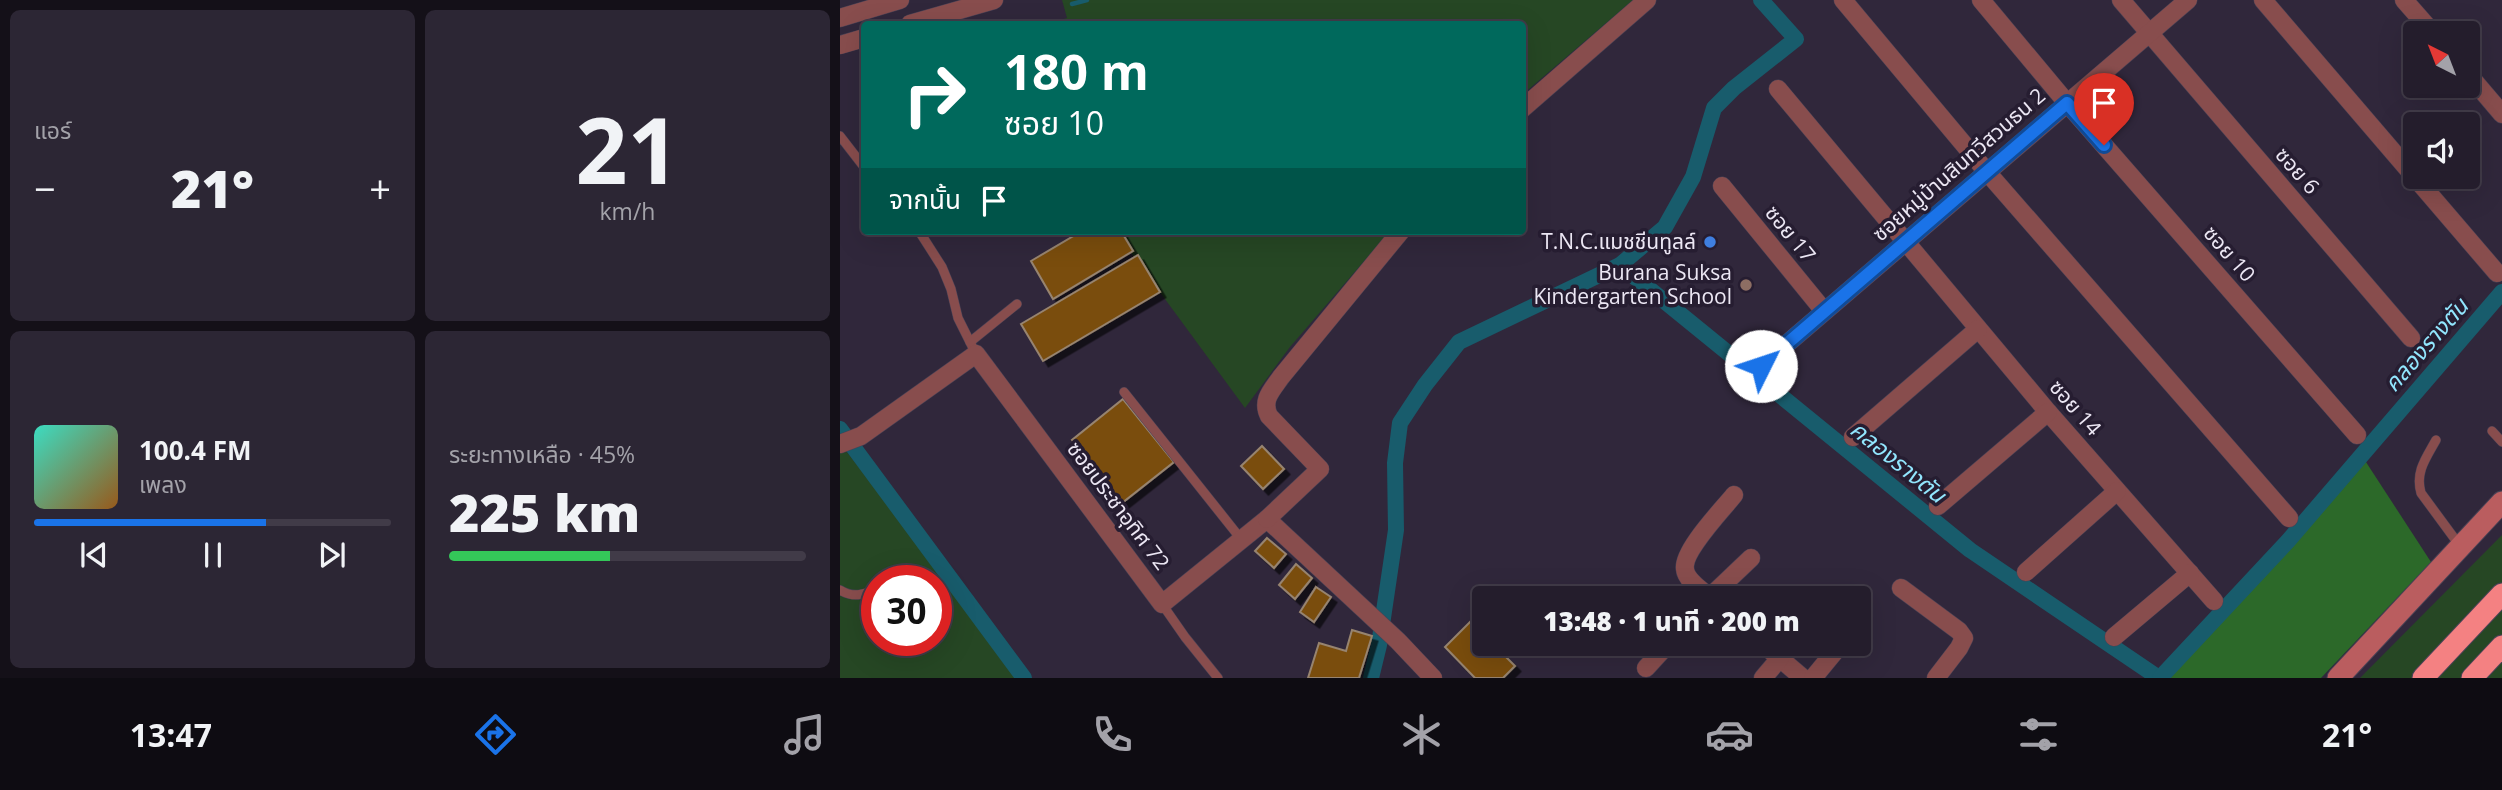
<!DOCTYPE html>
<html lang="th">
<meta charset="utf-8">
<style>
:root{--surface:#241d2c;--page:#2c2634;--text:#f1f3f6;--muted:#a3a2a9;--line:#413b48;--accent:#1a73e8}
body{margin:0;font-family:"Open Sans","Noto Sans Thai",sans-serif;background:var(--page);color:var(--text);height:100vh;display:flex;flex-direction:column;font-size:26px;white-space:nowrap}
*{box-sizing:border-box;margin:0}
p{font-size:23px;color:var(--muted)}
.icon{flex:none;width:38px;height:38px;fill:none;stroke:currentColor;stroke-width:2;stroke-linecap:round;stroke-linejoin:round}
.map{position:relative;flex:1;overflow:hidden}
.panel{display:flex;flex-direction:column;gap:10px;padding:10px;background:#141018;width:840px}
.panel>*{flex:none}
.top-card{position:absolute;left:21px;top:21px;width:665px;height:214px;border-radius:7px;box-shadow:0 7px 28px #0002,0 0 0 2px var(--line);background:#00695c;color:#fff;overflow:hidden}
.needle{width:46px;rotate:318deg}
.buttons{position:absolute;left:1563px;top:21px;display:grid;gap:14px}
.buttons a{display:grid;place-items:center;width:77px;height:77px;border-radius:7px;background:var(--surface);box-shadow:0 7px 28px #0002,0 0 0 2px var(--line);font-size:35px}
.speed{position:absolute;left:21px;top:565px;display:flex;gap:14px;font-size:35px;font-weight:700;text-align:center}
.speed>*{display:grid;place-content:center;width:91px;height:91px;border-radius:50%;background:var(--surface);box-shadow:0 7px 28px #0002,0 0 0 2px var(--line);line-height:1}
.speed .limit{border:10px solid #d22;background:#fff;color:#111}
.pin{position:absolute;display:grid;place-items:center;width:60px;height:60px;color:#fff;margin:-72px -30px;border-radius:50% 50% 50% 0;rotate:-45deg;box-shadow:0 0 7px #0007}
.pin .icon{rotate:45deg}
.me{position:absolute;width:77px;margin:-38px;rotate:49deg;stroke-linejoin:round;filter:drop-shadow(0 0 5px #0008)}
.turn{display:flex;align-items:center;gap:24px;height:147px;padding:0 28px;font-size:32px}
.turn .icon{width:91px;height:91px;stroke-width:2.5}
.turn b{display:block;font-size:49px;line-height:60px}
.then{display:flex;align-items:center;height:66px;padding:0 28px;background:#0003;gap:14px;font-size:26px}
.big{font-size:52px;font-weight:800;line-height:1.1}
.panel .widget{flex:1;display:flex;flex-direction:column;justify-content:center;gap:10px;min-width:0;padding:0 24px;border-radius:10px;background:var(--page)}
.panel .dial{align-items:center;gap:0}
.dial b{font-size:91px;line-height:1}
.song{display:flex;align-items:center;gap:21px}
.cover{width:84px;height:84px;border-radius:10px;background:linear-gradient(135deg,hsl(170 70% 55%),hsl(30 70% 35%))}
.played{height:7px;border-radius:4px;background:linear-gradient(90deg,var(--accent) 65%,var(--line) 65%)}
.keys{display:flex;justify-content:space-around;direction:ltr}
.heat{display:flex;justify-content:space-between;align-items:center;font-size:38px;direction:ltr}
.charge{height:10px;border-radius:5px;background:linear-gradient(90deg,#34c759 45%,var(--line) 0)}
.panel .tiles{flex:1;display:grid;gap:10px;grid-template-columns:repeat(2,1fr)}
.trip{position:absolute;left:632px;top:586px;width:399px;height:70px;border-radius:7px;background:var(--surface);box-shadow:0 7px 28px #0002,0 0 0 2px var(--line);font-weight:800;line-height:70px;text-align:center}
.tab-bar{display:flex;height:112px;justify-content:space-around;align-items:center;background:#0e0c12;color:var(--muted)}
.tab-bar .icon{width:49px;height:49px}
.tab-bar .current{color:var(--accent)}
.tab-bar b{font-size:32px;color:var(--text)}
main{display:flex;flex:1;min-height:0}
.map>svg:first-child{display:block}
</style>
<main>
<section class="panel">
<div class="tiles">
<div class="widget"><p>แอร์</p>
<div class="heat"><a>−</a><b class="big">21°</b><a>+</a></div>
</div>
<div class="widget dial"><b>21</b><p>km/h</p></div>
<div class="widget">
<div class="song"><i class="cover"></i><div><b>100.4 FM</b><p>เพลง</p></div></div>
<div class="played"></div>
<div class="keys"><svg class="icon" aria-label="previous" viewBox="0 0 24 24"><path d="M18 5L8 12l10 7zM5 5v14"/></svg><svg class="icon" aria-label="pause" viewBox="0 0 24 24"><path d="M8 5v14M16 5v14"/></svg><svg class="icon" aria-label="next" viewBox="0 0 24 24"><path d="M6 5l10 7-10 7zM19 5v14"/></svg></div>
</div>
<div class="widget"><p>ระยะทางเหลือ · 45%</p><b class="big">225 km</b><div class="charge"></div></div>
</div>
</section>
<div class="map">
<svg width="1662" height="678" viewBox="0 0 1662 678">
<defs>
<filter id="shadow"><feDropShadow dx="5.5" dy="5.5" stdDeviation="0" flood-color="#0009"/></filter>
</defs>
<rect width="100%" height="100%" fill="#30273b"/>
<g fill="#264724" fill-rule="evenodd">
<polygon points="222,0 793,0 683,94 682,24 206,24 227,18"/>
<polygon points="275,231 550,231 450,347 405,408"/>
<path d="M7,452L180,678H0V453ZM37,581H96V640H37Z"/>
<polygon points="1662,535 1662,678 1520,678"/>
</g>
<polygon fill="#2c6929" points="1524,459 1591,562 1481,678 1330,678"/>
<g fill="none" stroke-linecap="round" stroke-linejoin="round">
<polyline stroke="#185c6c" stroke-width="4.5" points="232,4 247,0"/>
<g stroke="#185c6c" stroke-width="16">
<polyline points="780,265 1130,550 1319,678"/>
<polyline points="0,429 184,678"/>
<polyline points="531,678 539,645 556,530 555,463 560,423 585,385 619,342 780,265 825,227 853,177 874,108 894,88 956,39 921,0"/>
<polyline points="1320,678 1448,541 1662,292"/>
</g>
</g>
<g fill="#7a4e11" stroke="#97846f" stroke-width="2" filter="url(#shadow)">
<polygon points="242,231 281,231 293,251 213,299 191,261"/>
<polygon points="298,255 320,292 203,361 181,324"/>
<polygon points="283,399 334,462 282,503 232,440"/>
<polygon points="422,446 444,469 423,489 401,466"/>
<polygon points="427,538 446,554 434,568 415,551"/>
<polygon points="456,564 472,578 455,599 439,585"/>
<polygon points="476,587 491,597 474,622 460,612"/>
<polygon points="631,621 644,635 644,644 653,644 675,666 663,678 635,678 605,647"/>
<polygon points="512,630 532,636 519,678 468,678 479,643 506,651"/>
</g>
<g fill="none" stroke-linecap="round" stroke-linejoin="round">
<g stroke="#4a4255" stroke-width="10">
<g id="lane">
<polyline points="0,136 24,167"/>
<polyline points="79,231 102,267 111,289 118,318 136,354"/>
<polyline points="130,342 177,304"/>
<polyline points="284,392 401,539"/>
<polyline points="1652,431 1662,442"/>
<path d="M1596,440C1586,458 1575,472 1581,493L1620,546"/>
<polyline points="57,581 68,576"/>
<path d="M0,590C13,598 23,595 37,589"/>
<polyline points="322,604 345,637 378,678"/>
</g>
</g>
<g stroke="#4a4255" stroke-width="19">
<g id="street">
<polyline points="1003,0 1147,172 1449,518"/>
<polyline points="1141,0 1227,103 1517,435"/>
<polyline points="1281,0 1571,338"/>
<polyline points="1423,0 1657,273"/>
<polyline points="1564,0 1593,33"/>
<polyline points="0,18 60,0"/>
<polyline points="70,24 154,0"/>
<polyline points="0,45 24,38"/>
<polyline points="1628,74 1662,114"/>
<polyline points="938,89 1208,412 1374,601"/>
<polyline points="682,109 807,0"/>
<polyline points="882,186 984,311"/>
<polyline points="921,366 1348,0"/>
<polyline points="1013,437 1138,329"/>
<polyline points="0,444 21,436 136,354 322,604 427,519 558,641 593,678"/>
<polyline points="1098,506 1208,412"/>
<path d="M427,519L480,469L429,416C421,400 432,390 441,377L561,231"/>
<polyline points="1186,572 1277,491"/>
<polyline points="1061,588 1119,631 1124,638 1119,648 1096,678"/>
<polyline points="869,598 911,558"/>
<path d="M871,598C863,591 846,581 845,569C842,551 883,509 894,495"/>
<polyline points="1274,637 1350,573"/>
<polyline points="923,644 963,678"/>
<polyline points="806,668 828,644"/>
<polyline points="923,678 940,658"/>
<polyline points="973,678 1001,644"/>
</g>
</g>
<g stroke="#4a4255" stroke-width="23">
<polyline id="secondary" points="1498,678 1662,502"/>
</g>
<g stroke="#4a4255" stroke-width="23">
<g id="highway">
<polyline points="1583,678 1662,594"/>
<polyline points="1632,678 1662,646"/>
</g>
</g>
<use href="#lane" stroke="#884d4d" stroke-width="9"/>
<use href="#street" stroke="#884d4d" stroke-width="18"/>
<use href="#secondary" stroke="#ba5d5f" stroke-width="21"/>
<use href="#highway" stroke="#f48182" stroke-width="21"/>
</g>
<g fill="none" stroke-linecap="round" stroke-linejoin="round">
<g stroke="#114b97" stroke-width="18">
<polyline id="route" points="921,366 1227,103 1264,145"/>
</g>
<use href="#route" stroke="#1a73e8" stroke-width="12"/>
</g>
<circle fill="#3f7fe0" stroke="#261d31" stroke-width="2.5" cx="870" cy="242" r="7"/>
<circle fill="#8d6e63" stroke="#261d31" stroke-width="2.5" cx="906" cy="285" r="7"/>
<g text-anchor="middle" stroke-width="7" stroke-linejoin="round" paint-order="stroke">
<g font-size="21" fill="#ece7f4" stroke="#261d31">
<text transform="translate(1119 165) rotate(-41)" y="7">ซอยหมู่บ้านสินทวีสวนธน 2</text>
<text transform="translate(1457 171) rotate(49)" y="7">ซอย 6</text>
<text transform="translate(950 234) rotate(51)" y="7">ซอย 17</text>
<text transform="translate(1389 254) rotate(49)" y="7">ซอย 10</text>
<text transform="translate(1235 408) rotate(49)" y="7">ซอย 14</text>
<text transform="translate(278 506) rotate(53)" y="7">ซอยประชาอุทิศ 72</text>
</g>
<g font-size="21" fill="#ece7f4" stroke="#261d31" text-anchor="end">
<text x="856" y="249">T.N.C.แมชชีนทูลล์</text>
<text x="892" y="280">Burana Suksa<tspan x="892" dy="24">Kindergarten School</tspan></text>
</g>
<g font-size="23" font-style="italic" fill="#92e6fe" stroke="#261d31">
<text transform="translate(1586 345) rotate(-49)" y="8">คลองรางตัน</text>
<text transform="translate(1058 462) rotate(39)" y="8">คลองรางตัน</text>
</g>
</g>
</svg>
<div class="buttons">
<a><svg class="needle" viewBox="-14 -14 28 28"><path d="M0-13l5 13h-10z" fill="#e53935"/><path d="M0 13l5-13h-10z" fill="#a3a2a9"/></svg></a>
<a><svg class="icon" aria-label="sound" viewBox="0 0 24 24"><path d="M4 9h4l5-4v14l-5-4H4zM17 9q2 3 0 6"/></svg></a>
</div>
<div class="speed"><div class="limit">30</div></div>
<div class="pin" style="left:1264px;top:145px;background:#d93025"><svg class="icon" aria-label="arrive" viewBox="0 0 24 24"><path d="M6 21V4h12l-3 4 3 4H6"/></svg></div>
<svg class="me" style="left:921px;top:366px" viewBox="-20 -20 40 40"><circle r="19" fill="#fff"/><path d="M0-13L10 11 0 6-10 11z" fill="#1a73e8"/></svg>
<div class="trip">13:48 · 1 นาที · 200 m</div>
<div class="top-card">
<div class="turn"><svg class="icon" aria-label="right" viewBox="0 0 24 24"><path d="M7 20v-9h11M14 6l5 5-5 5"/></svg><div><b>180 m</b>ซอย 10</div></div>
<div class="then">จากนั้น<svg class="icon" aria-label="arrive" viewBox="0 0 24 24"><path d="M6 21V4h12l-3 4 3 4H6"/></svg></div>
</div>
</div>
</main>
<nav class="tab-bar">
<b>13:47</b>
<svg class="icon current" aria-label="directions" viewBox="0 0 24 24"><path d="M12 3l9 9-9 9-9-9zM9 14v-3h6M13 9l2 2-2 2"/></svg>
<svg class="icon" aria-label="music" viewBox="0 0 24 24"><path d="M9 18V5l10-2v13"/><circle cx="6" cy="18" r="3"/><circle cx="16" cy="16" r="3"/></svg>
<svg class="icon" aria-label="phone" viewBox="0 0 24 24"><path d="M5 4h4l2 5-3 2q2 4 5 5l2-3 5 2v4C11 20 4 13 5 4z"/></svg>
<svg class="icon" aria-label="climate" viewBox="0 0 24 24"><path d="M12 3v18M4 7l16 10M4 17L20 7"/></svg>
<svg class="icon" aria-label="car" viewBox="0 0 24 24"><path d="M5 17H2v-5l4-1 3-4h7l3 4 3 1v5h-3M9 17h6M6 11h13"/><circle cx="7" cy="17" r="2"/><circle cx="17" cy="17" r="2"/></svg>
<svg class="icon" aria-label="filters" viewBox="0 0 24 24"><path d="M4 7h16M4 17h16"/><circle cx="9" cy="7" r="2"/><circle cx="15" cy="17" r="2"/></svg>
<b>21°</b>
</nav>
